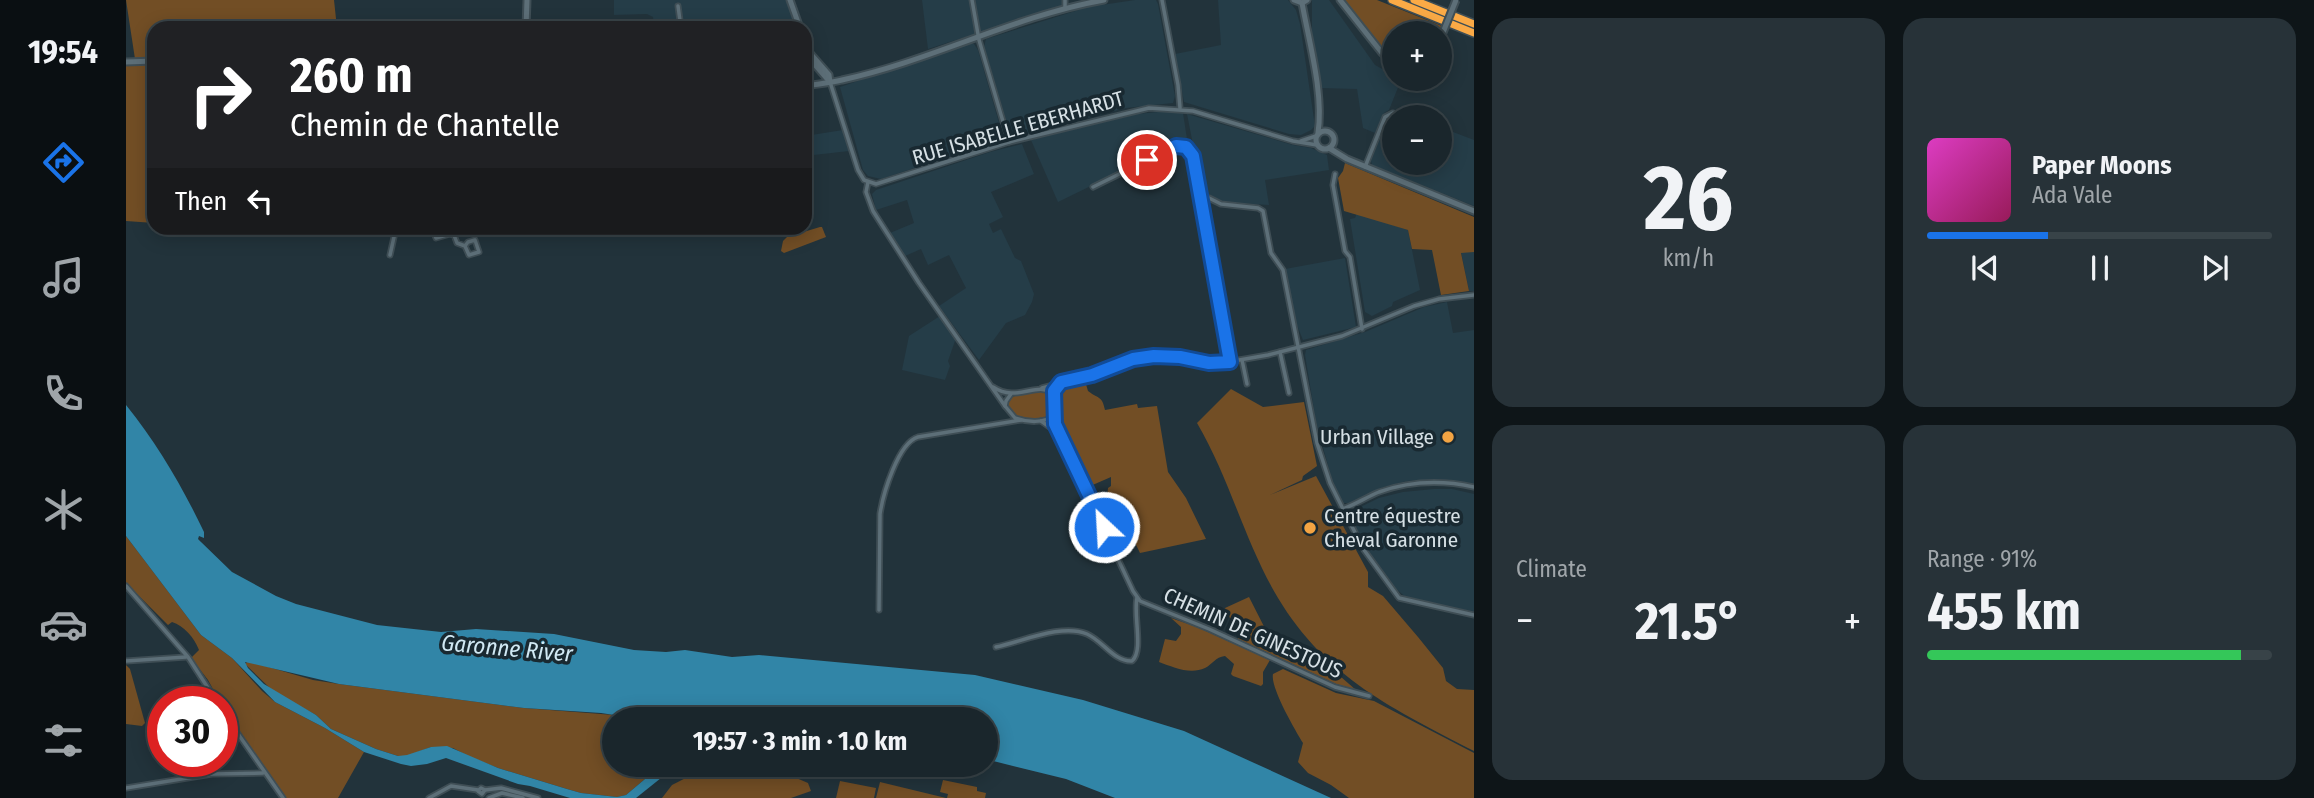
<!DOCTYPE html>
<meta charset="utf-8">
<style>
:root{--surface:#1a262c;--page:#273238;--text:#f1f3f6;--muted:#9fa5a9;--line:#384348;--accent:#1a73e8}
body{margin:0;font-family:"Fira Sans Condensed",sans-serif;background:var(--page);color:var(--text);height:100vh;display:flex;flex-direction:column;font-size:26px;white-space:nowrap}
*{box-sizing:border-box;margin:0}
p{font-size:23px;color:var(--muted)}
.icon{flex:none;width:38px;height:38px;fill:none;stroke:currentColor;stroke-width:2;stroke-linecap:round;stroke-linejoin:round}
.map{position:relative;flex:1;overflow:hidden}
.side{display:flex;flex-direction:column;gap:18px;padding:18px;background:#0e1518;width:840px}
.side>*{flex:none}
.hud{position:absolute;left:21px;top:21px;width:665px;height:214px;border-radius:21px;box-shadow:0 4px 18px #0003,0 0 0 2px var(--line);background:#202124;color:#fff;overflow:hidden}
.tools{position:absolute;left:1256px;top:21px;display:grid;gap:14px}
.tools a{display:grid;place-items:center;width:70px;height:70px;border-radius:50%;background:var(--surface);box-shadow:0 4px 18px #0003,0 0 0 2px var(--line);font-size:35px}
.speed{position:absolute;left:21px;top:686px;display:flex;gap:14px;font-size:35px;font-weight:700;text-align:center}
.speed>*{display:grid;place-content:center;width:91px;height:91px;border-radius:50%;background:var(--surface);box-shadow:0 4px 18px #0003,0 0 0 2px var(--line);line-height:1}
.speed .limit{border:10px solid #d22;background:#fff;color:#111}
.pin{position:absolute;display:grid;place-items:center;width:60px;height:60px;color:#fff;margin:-30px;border:4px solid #fff;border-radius:50%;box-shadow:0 2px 7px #0007}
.me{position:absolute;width:77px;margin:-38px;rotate:335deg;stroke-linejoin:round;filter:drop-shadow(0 0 5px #0008)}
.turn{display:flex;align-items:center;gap:24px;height:147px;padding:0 28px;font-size:32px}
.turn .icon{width:91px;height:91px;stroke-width:2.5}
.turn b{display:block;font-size:49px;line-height:60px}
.then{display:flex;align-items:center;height:66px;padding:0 28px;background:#0003;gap:14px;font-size:26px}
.big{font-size:52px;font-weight:700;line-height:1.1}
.side .widget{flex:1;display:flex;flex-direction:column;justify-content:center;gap:10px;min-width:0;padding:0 24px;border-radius:21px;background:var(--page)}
.side .dial{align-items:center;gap:0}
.dial b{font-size:91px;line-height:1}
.song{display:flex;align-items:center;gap:21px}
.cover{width:84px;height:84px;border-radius:10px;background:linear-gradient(135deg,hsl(310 70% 55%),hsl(330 70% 35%))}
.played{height:7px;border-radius:4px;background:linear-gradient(90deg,var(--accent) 35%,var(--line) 35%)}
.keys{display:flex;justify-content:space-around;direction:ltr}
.heat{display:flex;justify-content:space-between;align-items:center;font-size:38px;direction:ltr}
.charge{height:10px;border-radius:5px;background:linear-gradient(90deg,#34c759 91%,var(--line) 0)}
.side .tiles{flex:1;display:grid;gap:18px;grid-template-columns:repeat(2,1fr)}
.trip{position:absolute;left:476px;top:707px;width:396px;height:70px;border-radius:35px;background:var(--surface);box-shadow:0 4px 18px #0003,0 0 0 2px var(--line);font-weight:700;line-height:70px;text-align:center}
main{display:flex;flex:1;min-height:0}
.tabs{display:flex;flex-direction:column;width:126px;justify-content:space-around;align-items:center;background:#0a0f12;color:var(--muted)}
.tabs .icon{width:49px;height:49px}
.tabs .current{color:var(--accent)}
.tabs b{font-size:32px;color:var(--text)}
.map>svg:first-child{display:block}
</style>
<main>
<nav class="tabs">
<b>19:54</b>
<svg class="icon current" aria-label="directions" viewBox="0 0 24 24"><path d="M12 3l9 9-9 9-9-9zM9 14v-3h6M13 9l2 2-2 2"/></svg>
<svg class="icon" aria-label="music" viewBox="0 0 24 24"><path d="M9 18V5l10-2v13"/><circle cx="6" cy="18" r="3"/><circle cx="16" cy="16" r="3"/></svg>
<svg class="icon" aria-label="phone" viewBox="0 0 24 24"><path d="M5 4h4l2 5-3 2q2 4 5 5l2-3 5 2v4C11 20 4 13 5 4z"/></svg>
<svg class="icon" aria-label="climate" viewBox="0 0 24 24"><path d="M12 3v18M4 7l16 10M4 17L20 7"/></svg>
<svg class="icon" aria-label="car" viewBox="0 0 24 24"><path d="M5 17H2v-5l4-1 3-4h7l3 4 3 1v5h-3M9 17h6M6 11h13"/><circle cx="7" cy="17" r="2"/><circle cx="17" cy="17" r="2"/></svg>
<svg class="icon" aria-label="filters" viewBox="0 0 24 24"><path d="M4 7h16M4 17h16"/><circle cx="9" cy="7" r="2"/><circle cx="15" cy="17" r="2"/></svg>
</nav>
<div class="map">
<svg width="1348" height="798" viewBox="0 0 1348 798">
<rect width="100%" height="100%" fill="#22333b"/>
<g fill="#253d48">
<polygon points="488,0 660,0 670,28 528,28 527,17 521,14 488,15"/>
<polygon points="796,0 942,0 942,4 802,49"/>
<polygon points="1009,0 1030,0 1032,4 1049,96 1047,103 1000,108 890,136 884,133 858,47 860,39 962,7"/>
<polygon points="1092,0 1162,0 1170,10 1174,24 1189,126 1185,130 1175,135 1163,134 1058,102 1049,54 1095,45"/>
<polygon points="1186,0 1203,0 1249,65 1269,76 1269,79 1275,80 1263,110 1258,113 1249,133 1237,128 1231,89 1195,88 1186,33"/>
<polygon points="840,44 848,44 852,50 876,133 875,137 871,141 755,179 742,176 737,170 714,87"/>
<polygon points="1042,111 1057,113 1061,139 932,202 905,140 1011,114"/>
<polygon points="1061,114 1167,145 1185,148 1201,155 1203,170 1139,180 1143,205 1094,202 1076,191"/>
<polygon points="1265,117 1269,117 1269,163 1314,163 1314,127 1348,140 1348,206 1246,165 1245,161 1262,119"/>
<polygon points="717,130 723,151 679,156 679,136"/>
<polygon points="896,144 908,174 865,192 877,217 863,224 867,233 875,229 889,258 895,261 908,294 906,302 899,315 880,323 853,360 813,306 840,288 823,255 802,265 795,249 779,256 764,233 788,223 781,200 750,210 746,194 750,190 864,152"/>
<polygon points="1231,213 1282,230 1294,290 1267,302 1266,306 1246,316 1239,312 1224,219 1229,218"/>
<polygon points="1335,252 1348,252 1348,291 1343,291"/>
<polygon points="1219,258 1230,327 1177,340 1170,323 1159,269"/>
<polygon points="1321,302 1327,333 1348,330 1348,484 1314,479 1281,481 1258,487 1224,503 1218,503 1214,500 1206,480 1190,422 1179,355 1180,350 1239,332 1298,307"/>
<polygon points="814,316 830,338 822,361 824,366 819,380 776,370 783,336"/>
<polygon points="1308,489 1326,489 1348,494 1348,612 1281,598 1270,589 1238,545 1223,516 1228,510 1253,498 1277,492"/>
</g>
<g fill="#724e25">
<polygon points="0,0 208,0 211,28 28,28 28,223 0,221 0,66 9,59"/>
<polygon points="1218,0 1251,0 1316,26 1313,33 1269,33 1269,58 1259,52"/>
<polygon points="1219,163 1348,217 1348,252 1335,253 1343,291 1315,295 1306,250 1286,249 1282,230 1218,211 1212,178 1217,171"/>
<polygon points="694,227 696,227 700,237 658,253 655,251 657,241 661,237"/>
<polygon points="104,228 208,228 208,234"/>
<path d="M959,381L962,391C972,399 976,395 979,410L1011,404L1012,408L1031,406L1042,472L1060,498L1080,539L1014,553L988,499L981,498L982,488L985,486V477L962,487C949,459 919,418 935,387L943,383Z"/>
<path d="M1105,389L1137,407L1178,402L1191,466L1177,476L1176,480L1144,495L1190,476L1242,572V587L1257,596L1292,637L1317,668L1320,681L1331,689L1348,690V751C1269,710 1200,678 1152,598C1119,543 1104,479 1071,423Z"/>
<path d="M915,390L921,391L927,399V413L922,418C909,419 869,421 885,397Z"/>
<path d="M0,536L75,635L106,658L136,691L149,702L199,728L238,752L212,798H159C145,781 98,720 96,702H94L82,680L65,658L73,650C68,637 58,626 46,622L42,625L0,583Z"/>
<polygon points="1123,597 1151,652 1191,664 1188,656 1192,657 1230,690 1210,684 1112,639 1112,634 1099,608"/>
<path d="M1045,618L1071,627L1144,660L1137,672V684L1135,686L1107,676L1105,674L1108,664L1099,656C1089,657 1087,664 1079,668C1064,675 1047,667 1033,662L1039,639L1050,641L1055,634V627Z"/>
<polygon points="122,661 187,680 213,684 398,708 488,715 493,719 488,719 488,765 537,765 529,775 519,779 500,795 491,797 455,793 441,789 372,768 342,756 327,748 305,747 281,756 272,756 250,749 205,729 190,715 148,692 119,664"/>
<polygon points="0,665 4,669 19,723 16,726 0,724"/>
<path d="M1157,669L1210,693L1248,701L1348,753V798H1223L1205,785L1182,773L1172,762L1177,743C1169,730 1144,687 1147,674Z"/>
<polygon points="585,765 640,765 682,783 685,791 665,798 536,798 546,785"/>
<polygon points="817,780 851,787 851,791 860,793 859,798 821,798 822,794 814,792"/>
<polygon points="714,781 750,788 748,798 710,798"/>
<polygon points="754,782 820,798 750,798"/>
</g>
<path fill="#3185a7" d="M0,405C32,445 56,486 78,532V538L73,536L72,539L75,542L106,572L150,596L170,604L251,625L315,632L350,629L428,634L508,650L540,652L559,650L606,657L633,655L849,675L957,700L1058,731L1205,798H989L940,779L859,759V719H493L488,715L475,713L398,708L213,684L119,662L122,668L138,684L190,715L205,729L250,749L272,756L281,755L305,747L321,746L372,768L441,789L455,793L491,797L500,795L519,779L530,775L537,765H569L535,778L510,798H444L404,786L392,784L320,758L301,764L285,766L275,764L238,752L199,728L149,702L106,658L75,635L0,536Z"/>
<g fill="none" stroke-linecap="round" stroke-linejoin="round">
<g stroke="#3f4e55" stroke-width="7">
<g id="street">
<polyline points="846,0 853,40 883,142"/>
<polyline points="939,0 939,9"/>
<polyline points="1036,0 1052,85 1054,108"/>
<polyline points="552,6 555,28"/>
<polyline points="660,28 672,22"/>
<polyline points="704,82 732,170 738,180 750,184 883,142 1023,108 1067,111 1167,141 1191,145"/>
<polyline points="1285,117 1293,117"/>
<polyline points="1175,141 1190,136"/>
<polyline points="1239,167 1259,117 1267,113 1277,117"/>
<polyline points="1209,174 1207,185 1219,251 1224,257 1236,329"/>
<polyline points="742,182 740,192 747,211 793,283 879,406"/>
<polyline points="967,187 1050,146 1060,147 1067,156 1104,362"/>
<path d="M1075,201L1083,198L1095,204L1132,208L1137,211L1145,253L1157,270L1191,443L1204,483L1217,509C1230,504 1241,497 1253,492C1284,481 1316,480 1348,487"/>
<polyline points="245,228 246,228"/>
<polyline points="306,228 310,238 324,234 328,235 331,243 339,246 343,255 353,252 349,240 342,242 339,246"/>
<polyline points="264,255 268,237 267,228"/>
<polyline points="1154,352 1163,393"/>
<polyline points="1116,360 1121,384"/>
<path d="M867,387C892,404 914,378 928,396V415C919,424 900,422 889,418L879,406L880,401L885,394"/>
<polyline points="916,388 966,375 1016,357 1040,355 1096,363 1142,355 1216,336 1288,306 1313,299 1348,295"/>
<polyline points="928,415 934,436 1007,591 1014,601 1083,629 1209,687 1243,696"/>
<polyline points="915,421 932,433"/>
<polyline points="1217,509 1238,550 1273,598 1348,615"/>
<polyline points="0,586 62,657 91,702"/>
<path d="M753,610L754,514C757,494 772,443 792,437L895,420"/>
<path d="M870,647C895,642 936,623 961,634C977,641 988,662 1006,661C1018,651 1007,615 1011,598"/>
<polyline points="0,661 60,657"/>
<polyline points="96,711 157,798"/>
<polyline points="0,788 86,774 137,773"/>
<polygon points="355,788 359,790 356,794 352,791"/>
<polyline points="359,790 375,788 412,798"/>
<polyline points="303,798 325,786 352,790"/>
<polyline points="363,798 376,793 397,798"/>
</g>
</g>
<g stroke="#3f4e55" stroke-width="9">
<g id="secondary">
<polyline points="664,0 674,28"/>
<polyline points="1168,0 1176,3 1181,0"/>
<polyline points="1214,0 1256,53 1269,62"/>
<path d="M1176,3C1183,42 1198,94 1192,133"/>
<polyline points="400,28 401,0"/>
<polyline points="679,45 684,59 704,82"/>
<polyline points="682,51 703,75 704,82"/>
<polyline points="0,62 28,61"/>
<polyline points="679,75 680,56"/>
<path d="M679,86C691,84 704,83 716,80C805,61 888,16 978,0"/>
<circle cx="1199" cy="140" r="9"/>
<polyline points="1203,148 1221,159 1348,211"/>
</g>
</g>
<g stroke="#3f4e55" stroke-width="10">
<g id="highway">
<polyline points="1266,0 1348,33"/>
<polyline points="1288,0 1348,24"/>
</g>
</g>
<use href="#street" stroke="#5d6f78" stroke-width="3.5"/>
<use href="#secondary" stroke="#5d6f78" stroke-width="5"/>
<use href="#highway" stroke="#fbaa46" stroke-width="7"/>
<g stroke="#3f4e55" stroke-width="9" stroke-linecap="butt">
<polyline id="secondary-bridge" points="1316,35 1330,0"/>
</g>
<use href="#secondary-bridge" stroke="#5d6f78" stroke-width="5"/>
</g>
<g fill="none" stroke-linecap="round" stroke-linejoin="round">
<g stroke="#114b97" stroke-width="18">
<polyline id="route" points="978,527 929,424 928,391 935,382 966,375 1007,359 1028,356 1054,357 1083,363 1104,362 1067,156 1060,147 1050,146 1021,160"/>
</g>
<use href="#route" stroke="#1a73e8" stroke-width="12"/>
</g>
<g fill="#f3a443" stroke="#192931" stroke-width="2.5">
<circle cx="1322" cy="437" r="7"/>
<circle cx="1184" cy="528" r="7"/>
</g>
<g text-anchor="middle" stroke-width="7" stroke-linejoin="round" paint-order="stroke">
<g font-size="21" fill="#d6e0e5" stroke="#192931">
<text transform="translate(892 128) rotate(-16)" y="7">RUE ISABELLE EBERHARDT</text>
<text transform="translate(1127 633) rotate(24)" y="7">CHEMIN DE GINESTOUS</text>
</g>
<g font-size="21" fill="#d6e0e5" stroke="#192931" text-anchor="end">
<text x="1308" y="444">Urban Village</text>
<text x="1198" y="523" text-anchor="start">Centre équestre<tspan x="1198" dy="24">Cheval Garonne</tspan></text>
</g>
<g font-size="23" font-style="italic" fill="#d1e9f4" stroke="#192931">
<text transform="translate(381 648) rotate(5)" y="8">Garonne River</text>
</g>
</g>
</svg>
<div class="tools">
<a>+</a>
<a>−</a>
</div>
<div class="speed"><div class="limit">30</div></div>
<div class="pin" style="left:1021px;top:160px;background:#d93025"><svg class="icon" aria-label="arrive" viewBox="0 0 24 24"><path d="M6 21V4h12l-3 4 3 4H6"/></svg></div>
<svg class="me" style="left:978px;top:527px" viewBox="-20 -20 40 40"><circle r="17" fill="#1a73e8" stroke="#fff" stroke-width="3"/><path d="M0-11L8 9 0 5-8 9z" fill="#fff"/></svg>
<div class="trip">19:57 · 3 min · 1.0 km</div>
<div class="hud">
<div class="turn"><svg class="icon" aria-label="right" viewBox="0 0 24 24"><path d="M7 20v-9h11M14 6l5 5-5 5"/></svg><div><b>260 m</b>Chemin de Chantelle</div></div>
<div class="then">Then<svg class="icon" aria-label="left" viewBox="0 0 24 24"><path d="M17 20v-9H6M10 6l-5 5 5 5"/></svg></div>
</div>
</div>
<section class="side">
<div class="tiles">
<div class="widget dial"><b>26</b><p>km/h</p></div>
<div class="widget">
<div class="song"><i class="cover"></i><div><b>Paper Moons</b><p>Ada Vale</p></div></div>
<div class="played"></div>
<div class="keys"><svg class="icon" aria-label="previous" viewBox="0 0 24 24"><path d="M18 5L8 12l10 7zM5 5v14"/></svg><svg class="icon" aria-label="pause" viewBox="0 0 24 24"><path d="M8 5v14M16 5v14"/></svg><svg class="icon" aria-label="next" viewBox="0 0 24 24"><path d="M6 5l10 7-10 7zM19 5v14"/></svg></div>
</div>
<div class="widget"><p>Climate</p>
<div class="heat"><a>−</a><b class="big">21.5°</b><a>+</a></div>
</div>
<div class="widget"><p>Range · 91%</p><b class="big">455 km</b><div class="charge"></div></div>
</div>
</section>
</main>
